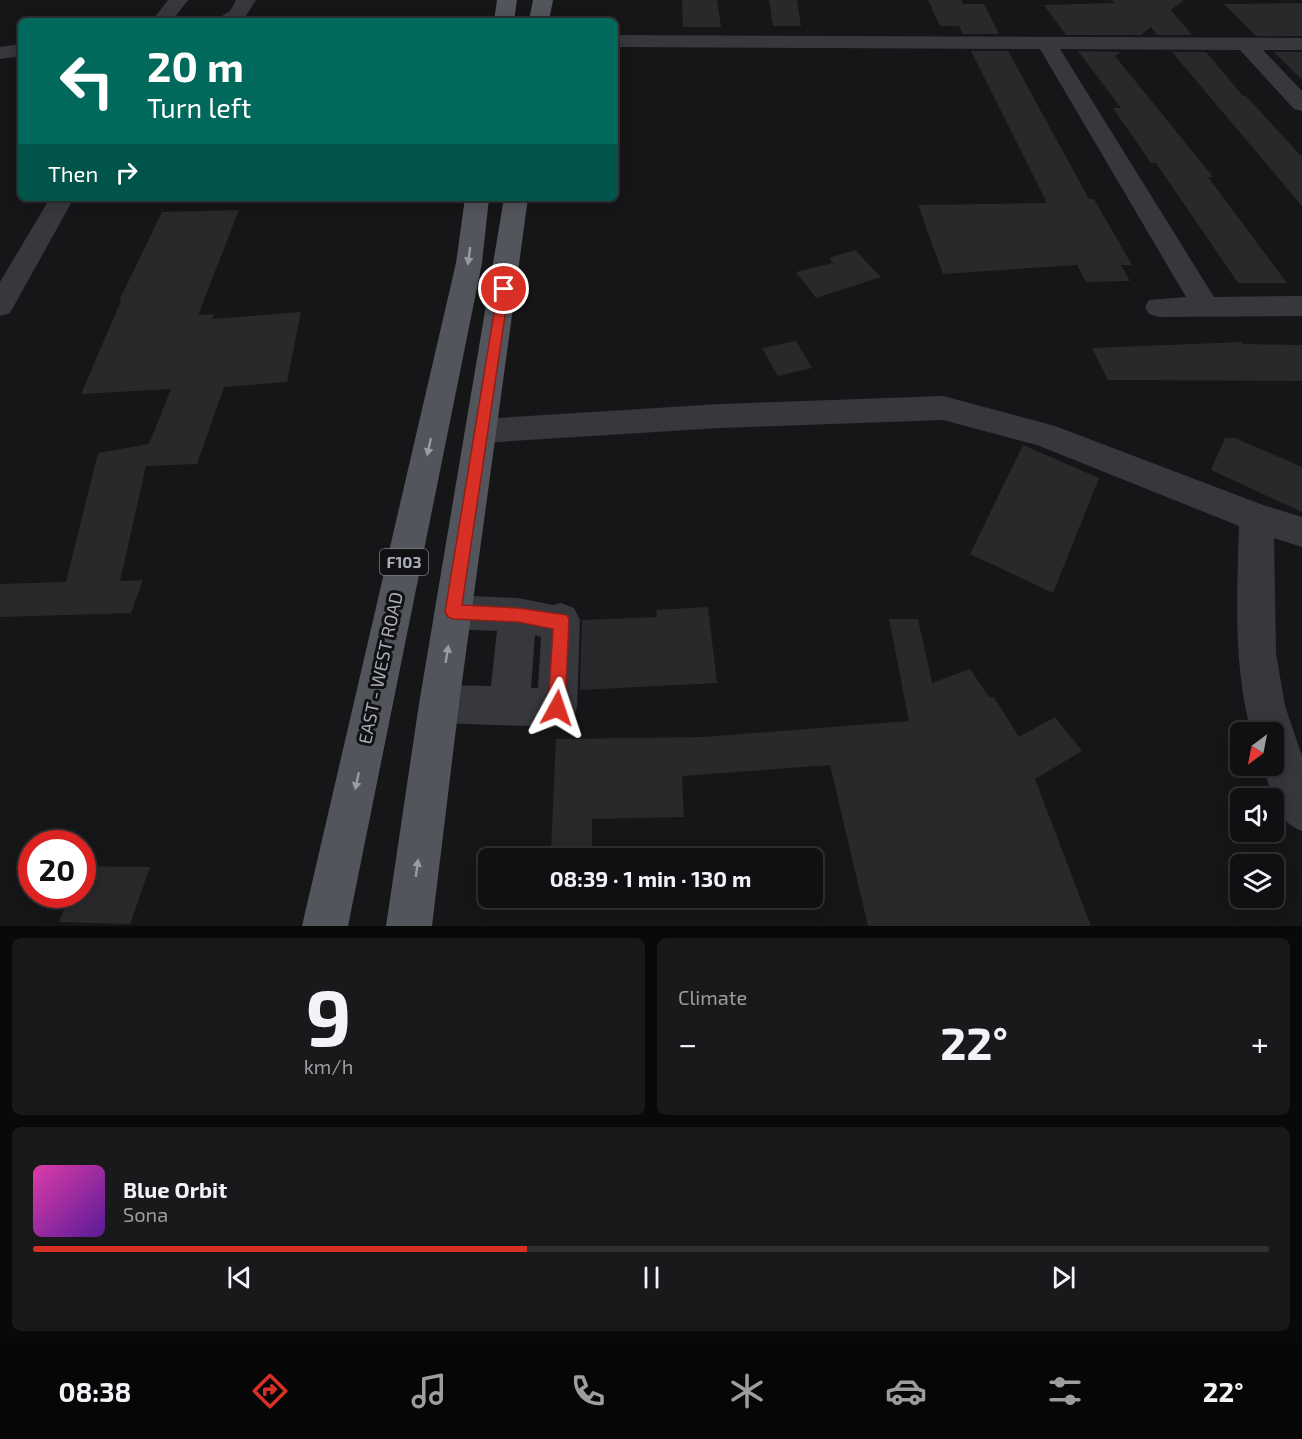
<!DOCTYPE html>
<meta charset="utf-8">
<style>
:root{--surface:#101012;--page:#19191b;--text:#f1f3f6;--muted:#9c9d9f;--line:#303032;--accent:#d93025}
body{margin:0;font-family:"Exo 2",sans-serif;background:var(--page);color:var(--text);height:100vh;display:flex;flex-direction:column;font-size:22px;white-space:nowrap}
*{box-sizing:border-box;margin:0}
p{font-size:20px;color:var(--muted)}
.icon{flex:none;width:33px;height:33px;fill:none;stroke:currentColor;stroke-width:2;stroke-linecap:round;stroke-linejoin:round}
.map{position:relative;height:926px;overflow:hidden}
.panel{display:flex;flex-direction:column;gap:12px;padding:12px;background:#09090a;flex:1}
.panel>*{flex:none}
.top-card{position:absolute;left:18px;top:18px;width:600px;height:183px;border-radius:9px;box-shadow:0 3px 15px #0003,0 0 0 2px var(--line);background:#00695c;color:#fff;overflow:hidden}
.needle{width:39px;rotate:212deg}
.buttons{position:absolute;left:1230px;top:722px;display:grid;gap:12px}
.buttons a{display:grid;place-items:center;width:54px;height:54px;border-radius:9px;background:var(--surface);box-shadow:0 3px 15px #0003,0 0 0 2px var(--line);font-size:30px}
.speed{position:absolute;left:18px;top:830px;display:flex;gap:12px;font-size:30px;font-weight:700;text-align:center}
.speed>*{display:grid;place-content:center;width:78px;height:78px;border-radius:50%;background:var(--surface);box-shadow:0 3px 15px #0003,0 0 0 2px var(--line);line-height:1}
.speed .limit{border:9px solid #d22;background:#fff;color:#111}
.pin{position:absolute;display:grid;place-items:center;width:51px;height:51px;color:#fff;margin:-26px;border:3px solid #fff;border-radius:50%;box-shadow:0 2px 6px #0007}
.me{position:absolute;width:66px;margin:-33px;rotate:5deg;stroke-linejoin:round;filter:drop-shadow(0 0 4px #0008)}
.turn{display:flex;align-items:center;gap:21px;height:126px;padding:0 30px;font-size:27px}
.turn .icon{width:78px;height:78px;stroke-width:2.5}
.turn b{display:block;font-size:42px;line-height:51px}
.then{display:flex;align-items:center;height:57px;padding:0 30px;background:#0003;gap:12px;font-size:22px}
.big{font-size:45px;font-weight:700;line-height:1.1}
.panel .widget{flex:1;display:flex;flex-direction:column;justify-content:center;gap:9px;min-width:0;padding:0 21px;border-radius:9px;background:var(--page)}
.panel .dial{align-items:center;gap:0}
.dial b{font-size:78px;line-height:1}
.song{display:flex;align-items:center;gap:18px}
.cover{width:72px;height:72px;border-radius:9px;background:linear-gradient(135deg,hsl(320 70% 55%),hsl(270 70% 35%))}
.played{height:6px;border-radius:3px;background:linear-gradient(90deg,var(--accent) 40%,var(--line) 40%)}
.keys{display:flex;justify-content:space-around;direction:ltr}
.heat{display:flex;justify-content:space-between;align-items:center;font-size:33px;direction:ltr}
.panel .tiles{flex:1;display:grid;gap:12px;grid-template-columns:1fr 1fr}
.widget:last-child{grid-column:span 2}
.trip{position:absolute;left:478px;top:848px;width:345px;height:60px;border-radius:9px;background:var(--surface);box-shadow:0 3px 15px #0003,0 0 0 2px var(--line);font-weight:700;line-height:60px;text-align:center}
.tabs{display:flex;height:96px;justify-content:space-around;align-items:center;background:#060607;color:var(--muted)}
.tabs .icon{width:42px;height:42px}
.tabs .on{color:var(--accent)}
.tabs b{font-size:27px;color:var(--text)}
.map>svg:first-child{display:block}
</style>
<div class="map">
<svg width="1302" height="926" viewBox="0 0 1302 926">
<rect width="100%" height="100%" fill="#161618"/>
<g fill="#29292c">
<polygon points="682,0 717,0 721,27 683,27"/>
<polygon points="769,0 797,0 801,26 773,26"/>
<polygon points="928,0 961,0 963,4 984,4 999,34 963,34 959,26 940,26"/>
<polygon points="1112,0 1184,0 1171,10 1192,35 1157,35 1151,27 1141,35 1066,35 1044,5 1115,3"/>
<polygon points="1302,3 1302,36 1256,36 1224,4"/>
<polygon points="971,51 1008,51 1089,199 1094,199 1132,265 1121,265 1130,281 1086,282 1077,265 943,274 918,205 1047,203"/>
<polygon points="1078,51 1121,52 1115,56 1213,177 1208,177 1287,283 1238,283 1156,163 1151,163 1113,108 1121,108"/>
<polygon points="1172,52 1206,52 1243,96 1246,96 1302,157 1302,206"/>
<polygon points="1274,52 1302,52 1302,80"/>
<polygon points="239,210 198,315 214,314 212,319 301,312 287,382 224,387 197,464 146,466 120,581 143,580 131,613 0,617 0,584 66,582 98,453 149,444 171,389 81,394 121,301 119,301 162,212"/>
<polygon points="855,250 881,277 816,298 796,272 833,263 829,258"/>
<polygon points="796,341 812,368 778,376 762,348"/>
<polygon points="1242,342 1243,344 1302,345 1302,381 1108,380 1092,348"/>
<polygon points="1225,438 1235,438 1302,467 1302,512 1211,470"/>
<polygon points="1023,445 1099,478 1053,593 970,554"/>
<polygon points="708,607 717,683 580,690 582,620 657,617 656,610"/>
<polygon points="889,619 918,619 932,683 970,669 990,698 994,697 1019,737 1055,717 1082,751 1035,779 1091,926 868,926 830,765 682,776 684,817 592,819 592,851 551,852 556,739 705,737 909,721"/>
<polygon points="82,866 150,867 130,924 59,922 70,894 82,894"/>
</g>
<g fill="none" stroke-linecap="round" stroke-linejoin="round">
<g fill="#37383d" fill-rule="evenodd">
<polygon points="168,0 188,0 172,21 152,21"/>
<polygon points="236,0 256,0 244,19 214,21 230,11"/>
<polygon points="615,35 1302,38 1302,50 1263,50 1302,91 1302,111 1294,109 1240,50 1060,49 1214,297 1302,296 1302,316 1159,317 1149,314 1145,307 1149,300 1186,297 1040,49 615,47"/>
<polygon points="21,44 21,56 0,59 0,47"/>
<polygon points="50,198 74,198 10,313 0,316 0,282"/>
<path d="M943,396L1055,426L1263,505L1302,517V547L1274,538L1276,653L1285,706L1302,756V831C1273,819 1272,793 1263,765H1274V732H1251C1233,664 1237,596 1239,526L1037,445L943,420L720,428L482,443L471,440L466,431L471,422L482,419L720,404Z"/>
<path d="M453,595L518,598L553,605L561,603L574,608L580,620L577,708L571,722L557,727L439,723L425,718L419,704L425,690L439,685L491,686L497,631L453,629L440,624L434,612L440,600ZM535,635L541,637L538,688H531Z"/>
</g>
<g fill="#53555c" fill-rule="evenodd">
<polygon points="497,0 517,0 514,21 494,21"/>
<polygon points="533,0 553,0 549,21 529,21"/>
<polygon points="465,198 489,198 482,263 348,926 302,926 456,263"/>
<polygon points="504,198 528,198 459,704 432,926 386,926 419,704"/>
</g>
</g>
<defs><path id="oneway-solid" d="M-6-.8H1V-3.2L6.5 0L1 3.2V.8H-6Z" transform="scale(1.5)"/></defs>
<g fill="#979ba6">
<use href="#oneway-solid" transform="translate(469 256) rotate(98)"/>
<use href="#oneway-solid" transform="translate(429 447) rotate(102)"/>
<use href="#oneway-solid" transform="translate(447 654) rotate(-81)"/>
<use href="#oneway-solid" transform="translate(357 781) rotate(102)"/>
<use href="#oneway-solid" transform="translate(417 868) rotate(-82)"/>
</g>
<polygon fill="#d93025" stroke="#8d1f18" stroke-width="1.5" points="504,285 509,289 462,605 518,608 567,615 569,620 565,708 563,714 557,716 551,714 548,708 553,629 518,622 453,619 448,617 445,612 498,289"/>
<g text-anchor="middle" stroke-width="6" stroke-linejoin="round" paint-order="stroke">
<rect fill="#111113" stroke="#7b7e86" stroke-width="1.5" x="380" y="549" width="48" height="26" rx="4.5"/>
<g font-size="16" font-weight="bold" fill="#a8adb8">
<text x="404" y="568">F103</text>
</g>
<g font-size="18" fill="#a8adb8" stroke="#111113">
<text transform="translate(381 668) rotate(-78)" y="6">EAST - WEST ROAD</text>
</g>
</g>
</svg>
<div class="buttons">
<a><svg class="needle" viewBox="-14 -14 28 28"><path d="M0-13l5 13h-10z" fill="#e53935"/><path d="M0 13l5-13h-10z" fill="#9c9d9f"/></svg></a>
<a><svg class="icon" aria-label="sound" viewBox="0 0 24 24"><path d="M4 9h4l5-4v14l-5-4H4zM17 9q2 3 0 6"/></svg></a>
<a><svg class="icon" aria-label="layers" viewBox="0 0 24 24"><path d="M12 4l9 5-9 5-9-5zM3 14l9 5 9-5"/></svg></a>
</div>
<div class="speed"><div class="limit">20</div></div>
<div class="pin" style="left:504px;top:289px;background:#d93025"><svg class="icon" aria-label="arrive" viewBox="0 0 24 24"><path d="M6 21V4h12l-3 4 3 4H6"/></svg></div>
<svg class="me" style="left:557px;top:708px" viewBox="-20 -20 40 40"><path d="M0-17L14 15 0 8-14 15z" fill="#d93025" stroke="#fff" stroke-width="4"/></svg>
<div class="trip">08:39 · 1 min · 130 m</div>
<div class="top-card">
<div class="turn"><svg class="icon" aria-label="left" viewBox="0 0 24 24"><path d="M17 20v-9H6M10 6l-5 5 5 5"/></svg><div><b>20 m</b>Turn left</div></div>
<div class="then">Then<svg class="icon" aria-label="right" viewBox="0 0 24 24"><path d="M7 20v-9h11M14 6l5 5-5 5"/></svg></div>
</div>
</div>
<section class="panel">
<div class="tiles">
<div class="widget dial"><b>9</b><p>km/h</p></div>
<div class="widget"><p>Climate</p>
<div class="heat"><a>−</a><b class="big">22°</b><a>+</a></div>
</div>
<div class="widget">
<div class="song"><i class="cover"></i><div><b>Blue Orbit</b><p>Sona</p></div></div>
<div class="played"></div>
<div class="keys"><svg class="icon" aria-label="previous" viewBox="0 0 24 24"><path d="M18 5L8 12l10 7zM5 5v14"/></svg><svg class="icon" aria-label="pause" viewBox="0 0 24 24"><path d="M8 5v14M16 5v14"/></svg><svg class="icon" aria-label="next" viewBox="0 0 24 24"><path d="M6 5l10 7-10 7zM19 5v14"/></svg></div>
</div>
</div>
</section>
<nav class="tabs">
<b>08:38</b>
<svg class="icon on" aria-label="directions" viewBox="0 0 24 24"><path d="M12 3l9 9-9 9-9-9zM9 14v-3h6M13 9l2 2-2 2"/></svg>
<svg class="icon" aria-label="music" viewBox="0 0 24 24"><path d="M9 18V5l10-2v13"/><circle cx="6" cy="18" r="3"/><circle cx="16" cy="16" r="3"/></svg>
<svg class="icon" aria-label="phone" viewBox="0 0 24 24"><path d="M5 4h4l2 5-3 2q2 4 5 5l2-3 5 2v4C11 20 4 13 5 4z"/></svg>
<svg class="icon" aria-label="climate" viewBox="0 0 24 24"><path d="M12 3v18M4 7l16 10M4 17L20 7"/></svg>
<svg class="icon" aria-label="car" viewBox="0 0 24 24"><path d="M5 17H2v-5l4-1 3-4h7l3 4 3 1v5h-3M9 17h6M6 11h13"/><circle cx="7" cy="17" r="2"/><circle cx="17" cy="17" r="2"/></svg>
<svg class="icon" aria-label="filters" viewBox="0 0 24 24"><path d="M4 7h16M4 17h16"/><circle cx="9" cy="7" r="2"/><circle cx="15" cy="17" r="2"/></svg>
<b>22°</b>
</nav>
